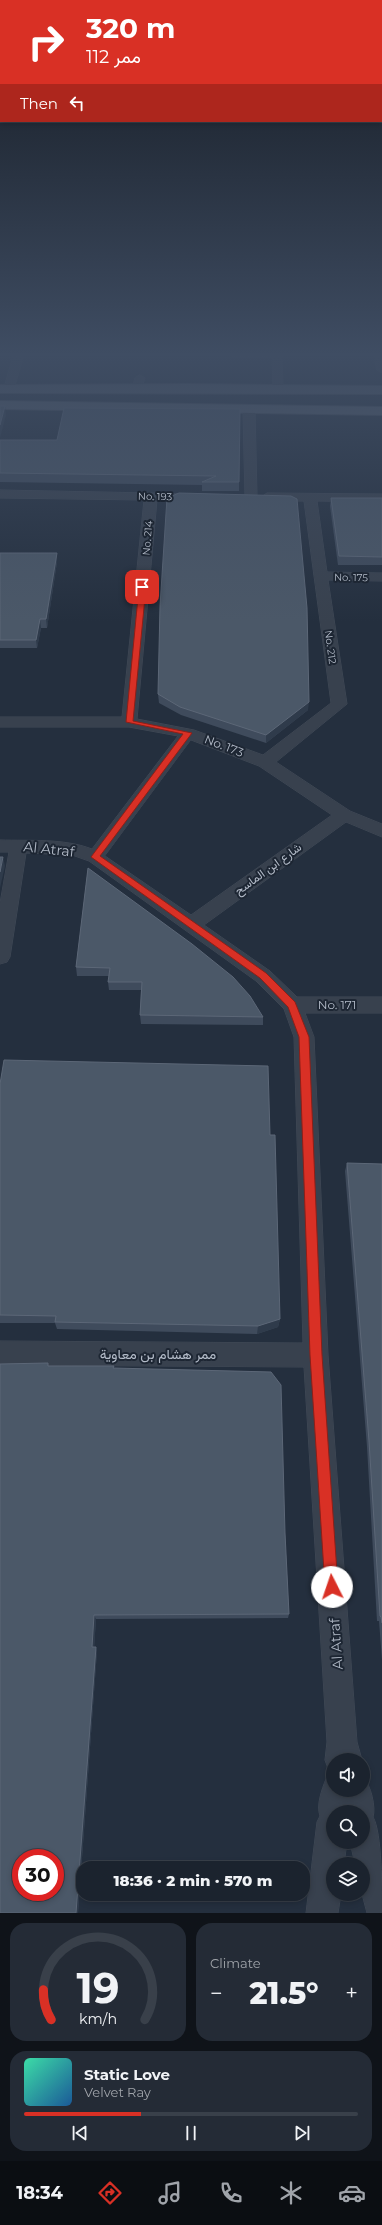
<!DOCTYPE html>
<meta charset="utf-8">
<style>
:root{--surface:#1b232e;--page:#242b36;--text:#f1f3f6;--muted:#a0a4aa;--line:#39404a;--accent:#d93025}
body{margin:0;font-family:Montserrat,Vazirmatn,sans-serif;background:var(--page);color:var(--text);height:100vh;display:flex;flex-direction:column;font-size:15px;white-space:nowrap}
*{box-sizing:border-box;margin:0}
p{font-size:13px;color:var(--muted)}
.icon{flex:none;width:22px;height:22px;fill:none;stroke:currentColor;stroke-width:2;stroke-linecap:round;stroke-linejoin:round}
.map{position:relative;height:1913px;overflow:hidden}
.panel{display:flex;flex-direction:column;gap:10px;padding:10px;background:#0f1319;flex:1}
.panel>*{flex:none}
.hud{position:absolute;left:0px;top:0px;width:382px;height:122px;box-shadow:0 2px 6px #0003,0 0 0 1px var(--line);background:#d93025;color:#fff;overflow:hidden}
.fabs{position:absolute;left:326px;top:1753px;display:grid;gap:8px}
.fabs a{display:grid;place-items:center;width:44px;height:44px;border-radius:50%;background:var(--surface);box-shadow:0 2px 6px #0003,0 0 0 1px var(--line);font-size:20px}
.speed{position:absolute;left:12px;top:1849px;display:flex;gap:8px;font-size:20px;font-weight:700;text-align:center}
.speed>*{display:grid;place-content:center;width:52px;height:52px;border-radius:50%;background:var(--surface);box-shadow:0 2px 6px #0003,0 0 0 1px var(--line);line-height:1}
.speed .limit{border:6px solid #d22;background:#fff;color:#111}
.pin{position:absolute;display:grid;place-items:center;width:34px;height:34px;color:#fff;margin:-17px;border-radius:8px;box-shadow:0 2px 6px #0006}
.me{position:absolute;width:44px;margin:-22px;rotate:356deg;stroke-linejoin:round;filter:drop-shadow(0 0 3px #0008)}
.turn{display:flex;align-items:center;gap:14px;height:84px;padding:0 20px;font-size:18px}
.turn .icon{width:52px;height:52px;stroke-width:2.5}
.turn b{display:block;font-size:28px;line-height:34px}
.then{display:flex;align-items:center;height:38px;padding:0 20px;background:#0003;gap:8px;font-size:15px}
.big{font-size:30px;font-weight:800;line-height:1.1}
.panel .card{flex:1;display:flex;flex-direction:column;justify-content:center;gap:6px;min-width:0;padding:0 14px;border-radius:16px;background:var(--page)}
.panel .dial{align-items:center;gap:0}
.dial svg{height:104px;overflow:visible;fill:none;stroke:var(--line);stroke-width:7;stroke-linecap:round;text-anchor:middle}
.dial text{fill:var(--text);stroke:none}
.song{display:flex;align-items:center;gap:12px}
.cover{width:48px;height:48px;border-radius:6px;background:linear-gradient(135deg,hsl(160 70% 55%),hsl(210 70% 35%))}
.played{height:4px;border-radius:2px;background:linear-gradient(90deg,var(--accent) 35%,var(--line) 35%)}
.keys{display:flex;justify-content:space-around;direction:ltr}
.heat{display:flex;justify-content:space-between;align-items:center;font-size:22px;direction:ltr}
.panel .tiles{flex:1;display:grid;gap:10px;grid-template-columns:1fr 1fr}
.card:last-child{grid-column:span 2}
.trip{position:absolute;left:76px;top:1861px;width:234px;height:40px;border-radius:16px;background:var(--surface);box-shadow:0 2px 6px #0003,0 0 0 1px var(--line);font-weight:800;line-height:40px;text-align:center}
.dock{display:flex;height:64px;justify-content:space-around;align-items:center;background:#0b0e12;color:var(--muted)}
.dock .icon{width:28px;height:28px}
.dock .active{color:var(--accent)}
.dock b{font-size:18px;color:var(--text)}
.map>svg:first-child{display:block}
</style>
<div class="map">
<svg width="382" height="1913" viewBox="0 0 382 1913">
<rect width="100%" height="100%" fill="#242f3e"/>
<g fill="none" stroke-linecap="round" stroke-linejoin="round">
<g stroke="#414a57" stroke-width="1">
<g id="minor">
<polygon points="14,354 24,354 14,389 9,392 4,389"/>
<polygon points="228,354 282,354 283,388 278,391 273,388 272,357 233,357"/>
<polygon points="374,354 382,354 382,373 377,370"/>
<polygon points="140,375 145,378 141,390 133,390 132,388 135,378"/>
<polygon points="249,407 255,410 257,497 251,501 245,497 243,410"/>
<path d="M0,490L201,494L203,497L197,501L157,500L137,719L194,730L263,755L331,703L304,501H267L261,497L267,493L382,494V502L317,501L327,572L382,573V581L328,580L347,704L276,762L350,811L382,824V837L346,822L204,925L270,971L297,997H382V1013H305L314,1037L328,1355L357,1742L362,1760H333V1772L329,1771L325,1760L327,1742L304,1367L0,1365V1341L303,1343L294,1037L284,1009L256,981L89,861L72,855L26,853L10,957L7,962L0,964V903L9,852H0V840C30,841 63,838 92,849L178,736L129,727H0V717H122L144,500L0,498ZM191,740L259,766L332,815L191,915L105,856Z"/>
<path d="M333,1776V1790H363V1778C371,1784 376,1808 373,1817C382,1832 382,1891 382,1913H367L362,1894L363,1864H355L350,1842H363V1812H333V1842H347L344,1864H333V1894H341L338,1913H306L317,1822L320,1816C316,1805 322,1789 326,1779Z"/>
</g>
</g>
<g stroke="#414a57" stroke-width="2">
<g id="major">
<polygon points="187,384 382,386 382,394 0,393 0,385"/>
<polygon points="0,401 382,407 382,415 0,409"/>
</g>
</g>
<use href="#minor" fill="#38414e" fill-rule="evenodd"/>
<use href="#major" fill="#56606e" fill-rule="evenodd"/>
</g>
<g fill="#3f4b5c">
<polygon points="64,408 239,482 239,491 202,491 202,485 0,482 0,440 57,440"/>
<polygon points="331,498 382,498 382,565 338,565 330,506"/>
<polygon points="0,553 57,553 57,562 47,628 41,628 37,648 0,648"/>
<polygon points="158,694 308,710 266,743 181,715 159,703"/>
<polygon points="88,868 263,1017 263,1025 141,1024 140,1015 141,990 109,990 108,982 109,976 77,976 76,967"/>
<polygon points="0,1084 270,1135 280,1319 278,1327 257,1334 57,1329 55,1323 0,1323"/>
<polygon points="347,1163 382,1164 382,1660 379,1621 377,1621 367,1447 345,1171"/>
<polygon points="49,1366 114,1366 114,1368 285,1533 289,1614 288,1618 96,1619 94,1647 97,1651 78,1913 0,1913"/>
</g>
<g fill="#2f3b4b">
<polygon points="5,406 6,415 0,438 0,425"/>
<polygon points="57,553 57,562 47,628 46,619"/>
<polygon points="40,619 41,628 37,648 36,640"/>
<polygon points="309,702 308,710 266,743 266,735"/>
<polygon points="3,857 5,866 0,888 0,872"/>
<polygon points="280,1319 278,1327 257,1334 258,1326"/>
<polygon points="94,1615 96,1619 94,1651 92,1647"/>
<polygon points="96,1647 97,1651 78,1913 76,1913"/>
</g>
<g fill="#4b5868" stroke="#5c6777" fill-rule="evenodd">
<polygon points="0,406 5,406 0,425"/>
<polygon points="64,408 240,409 239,482 202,482 216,476 0,473 0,440 57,440"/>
<polygon points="179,493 291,496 297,499 307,608 309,702 266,735 180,707 158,694 160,606 167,498"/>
<polygon points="331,498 382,498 382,557 339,556"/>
<polygon points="0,553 57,553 46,619 40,619 36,640 0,640"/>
<polygon points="0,857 3,857 0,872"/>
<polygon points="88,868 192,944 233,977 250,996 263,1017 140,1015 142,982 108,982 110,968 76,967"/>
<polygon points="4,1060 268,1066 270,1135 275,1135 280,1319 258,1326 55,1322 56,1316 0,1315 0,1084"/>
<polygon points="347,1163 382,1164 382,1623 381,1617 380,1616 369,1441"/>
<path d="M48,1363V1366H114L113,1368L271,1372L281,1385L285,1533L289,1614L94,1615L92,1647H96L76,1913H0V1364ZM21,1858H55V1892H21Z"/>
</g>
<linearGradient id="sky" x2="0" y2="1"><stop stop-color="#141a22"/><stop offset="0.57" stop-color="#3f4d63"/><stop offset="1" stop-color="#3f4d63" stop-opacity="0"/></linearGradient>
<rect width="382" height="622" fill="url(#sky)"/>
<polygon fill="#d93025" stroke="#8d1f18" points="142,585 146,587 133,721 192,733 100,856 266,973 295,1002 309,1037 322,1355 338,1587 336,1592 332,1594 327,1592 325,1587 310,1355 299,1037 288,1007 260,978 91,857 183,734 126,722 139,587"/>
<g text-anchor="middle" stroke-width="4" stroke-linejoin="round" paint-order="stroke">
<g font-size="10" fill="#b4bcc9" stroke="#1d2633">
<text transform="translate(155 496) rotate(1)" y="4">No. 193</text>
<text transform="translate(147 538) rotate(-85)" y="4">No. 214</text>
<text transform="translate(351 577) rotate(1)" y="4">No. 175</text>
<text transform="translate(331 647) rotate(82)" y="4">No. 212</text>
</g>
<g font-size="12" fill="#b4bcc9" stroke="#1d2633">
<text transform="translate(224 746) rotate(21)" y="4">No. 173</text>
<text transform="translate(268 869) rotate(-36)" y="4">شارع ابن الماسح</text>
<text x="337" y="1009">No. 171</text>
</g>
<g font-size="14" fill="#b4bcc9" stroke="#1d2633">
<text transform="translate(49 849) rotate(6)" y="5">Al Atraf</text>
<text x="158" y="1359">ممر هشام بن معاوية</text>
<text transform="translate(336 1644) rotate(-94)" y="5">Al Atraf</text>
</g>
</g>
</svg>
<div class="fabs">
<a><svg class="icon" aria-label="sound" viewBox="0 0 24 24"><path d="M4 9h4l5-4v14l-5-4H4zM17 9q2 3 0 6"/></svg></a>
<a><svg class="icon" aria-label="search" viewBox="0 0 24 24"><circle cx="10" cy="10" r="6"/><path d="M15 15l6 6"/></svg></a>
<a><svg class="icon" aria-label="layers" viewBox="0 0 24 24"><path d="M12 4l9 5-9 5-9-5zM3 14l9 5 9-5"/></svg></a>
</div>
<div class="speed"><div class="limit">30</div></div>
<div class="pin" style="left:142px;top:587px;background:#d93025"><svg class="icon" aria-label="arrive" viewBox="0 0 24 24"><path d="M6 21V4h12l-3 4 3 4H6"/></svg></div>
<svg class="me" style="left:332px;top:1587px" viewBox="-20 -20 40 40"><circle r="19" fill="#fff"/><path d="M0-13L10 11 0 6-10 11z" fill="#d93025"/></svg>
<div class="trip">18:36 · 2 min · 570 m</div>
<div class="hud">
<div class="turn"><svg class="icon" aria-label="right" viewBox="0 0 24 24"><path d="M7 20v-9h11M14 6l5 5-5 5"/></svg><div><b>320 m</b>ممر 112</div></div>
<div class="then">Then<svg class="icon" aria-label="left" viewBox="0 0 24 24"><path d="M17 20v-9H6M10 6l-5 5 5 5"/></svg></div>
</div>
</div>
<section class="panel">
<div class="tiles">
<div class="card dial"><svg viewBox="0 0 100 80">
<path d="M14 69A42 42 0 1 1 86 69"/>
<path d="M14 69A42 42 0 0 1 8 46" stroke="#d93025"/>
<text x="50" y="56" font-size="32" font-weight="700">19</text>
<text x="50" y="72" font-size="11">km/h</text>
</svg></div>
<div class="card"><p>Climate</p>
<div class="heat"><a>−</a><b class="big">21.5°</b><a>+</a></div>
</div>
<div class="card">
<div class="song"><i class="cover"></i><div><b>Static Love</b><p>Velvet Ray</p></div></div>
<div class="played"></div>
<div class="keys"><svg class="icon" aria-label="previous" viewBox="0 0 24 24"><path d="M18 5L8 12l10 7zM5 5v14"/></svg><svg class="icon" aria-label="pause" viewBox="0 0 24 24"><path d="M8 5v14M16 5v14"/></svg><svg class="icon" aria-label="next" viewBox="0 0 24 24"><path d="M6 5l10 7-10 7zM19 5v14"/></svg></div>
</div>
</div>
</section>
<nav class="dock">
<b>18:34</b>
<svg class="icon active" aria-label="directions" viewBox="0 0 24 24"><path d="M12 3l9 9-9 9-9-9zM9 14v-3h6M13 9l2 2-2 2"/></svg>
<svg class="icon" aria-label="music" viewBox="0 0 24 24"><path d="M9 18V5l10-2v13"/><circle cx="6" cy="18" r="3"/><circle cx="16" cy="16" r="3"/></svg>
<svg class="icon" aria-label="phone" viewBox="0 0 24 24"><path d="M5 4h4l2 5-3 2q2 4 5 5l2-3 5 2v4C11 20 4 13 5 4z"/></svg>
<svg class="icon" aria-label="climate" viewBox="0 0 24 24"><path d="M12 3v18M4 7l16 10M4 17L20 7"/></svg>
<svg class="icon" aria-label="car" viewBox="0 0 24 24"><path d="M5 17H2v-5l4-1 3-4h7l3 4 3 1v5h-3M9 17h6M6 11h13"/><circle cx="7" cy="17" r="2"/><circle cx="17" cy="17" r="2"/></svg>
</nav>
